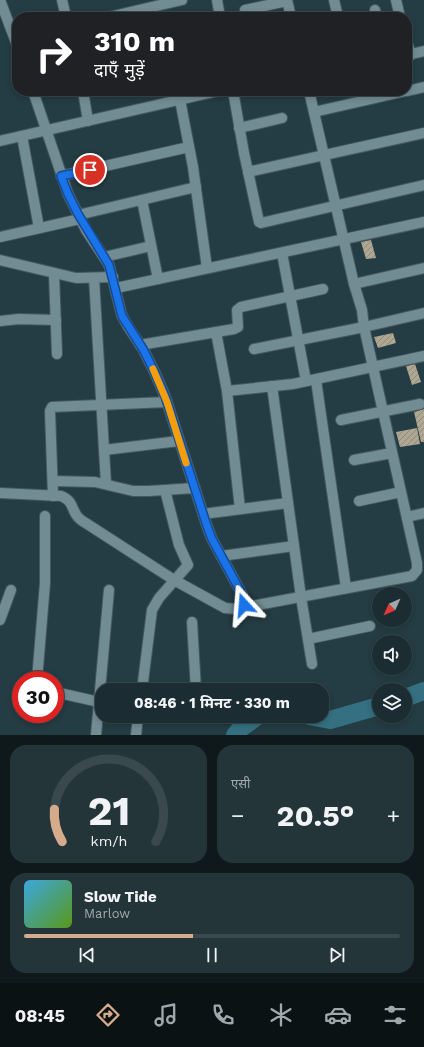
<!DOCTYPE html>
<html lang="hi">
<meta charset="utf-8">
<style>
:root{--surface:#1b2d32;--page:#24353a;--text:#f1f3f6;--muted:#a0a8ac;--line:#39494d;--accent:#d6ab8b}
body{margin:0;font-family:"Work Sans","Noto Sans Devanagari",sans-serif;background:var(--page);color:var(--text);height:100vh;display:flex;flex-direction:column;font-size:15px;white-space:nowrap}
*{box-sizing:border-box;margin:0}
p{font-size:13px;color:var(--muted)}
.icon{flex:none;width:22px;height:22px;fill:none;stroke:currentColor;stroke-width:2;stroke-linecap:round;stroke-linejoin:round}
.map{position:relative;height:735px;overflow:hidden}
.panel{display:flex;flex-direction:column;gap:10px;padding:10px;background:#0f191c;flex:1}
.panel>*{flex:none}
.banner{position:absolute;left:12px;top:12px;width:400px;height:84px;border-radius:16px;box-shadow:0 2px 6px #0003,0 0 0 1px var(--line);background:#202124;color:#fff;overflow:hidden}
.needle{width:26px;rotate:225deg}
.tools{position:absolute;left:372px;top:587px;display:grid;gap:8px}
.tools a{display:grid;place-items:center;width:40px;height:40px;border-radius:50%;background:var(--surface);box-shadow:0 2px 6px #0003,0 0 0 1px var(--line);font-size:20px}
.speed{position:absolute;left:12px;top:671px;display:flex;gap:8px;font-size:20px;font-weight:700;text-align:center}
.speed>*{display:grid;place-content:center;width:52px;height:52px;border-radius:50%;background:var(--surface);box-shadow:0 2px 6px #0003,0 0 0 1px var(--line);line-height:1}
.speed .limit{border:6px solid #d22;background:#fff;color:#111}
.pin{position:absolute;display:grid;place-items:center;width:34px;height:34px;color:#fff;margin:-17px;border:2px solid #fff;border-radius:50%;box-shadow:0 1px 4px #0007}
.me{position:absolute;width:44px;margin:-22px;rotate:341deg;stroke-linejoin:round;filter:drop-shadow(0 0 3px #0008)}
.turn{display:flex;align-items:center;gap:14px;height:84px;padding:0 16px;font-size:18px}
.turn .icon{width:52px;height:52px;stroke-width:2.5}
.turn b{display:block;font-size:28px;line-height:34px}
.big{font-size:30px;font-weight:700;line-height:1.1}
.panel .card{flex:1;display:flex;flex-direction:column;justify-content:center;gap:6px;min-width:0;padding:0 14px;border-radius:16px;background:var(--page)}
.panel .dial{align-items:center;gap:0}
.dial svg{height:104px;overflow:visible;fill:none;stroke:var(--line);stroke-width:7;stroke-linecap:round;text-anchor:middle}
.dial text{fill:var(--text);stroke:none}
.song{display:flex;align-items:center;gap:12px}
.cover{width:48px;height:48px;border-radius:6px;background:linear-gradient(135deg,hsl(200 70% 55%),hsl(90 70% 35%))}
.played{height:4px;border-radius:2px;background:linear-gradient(90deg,var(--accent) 45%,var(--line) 45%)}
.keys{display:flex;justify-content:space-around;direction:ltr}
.heat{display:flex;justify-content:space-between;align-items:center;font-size:22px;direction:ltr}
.panel .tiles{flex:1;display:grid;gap:10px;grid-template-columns:1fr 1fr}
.card:last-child{grid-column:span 2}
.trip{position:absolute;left:95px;top:683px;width:234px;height:40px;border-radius:16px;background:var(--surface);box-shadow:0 2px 6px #0003,0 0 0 1px var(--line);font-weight:700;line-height:40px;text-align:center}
.dock{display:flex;height:64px;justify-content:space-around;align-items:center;background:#0b1214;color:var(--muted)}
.dock .icon{width:28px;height:28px}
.dock .on{color:var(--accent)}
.dock b{font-size:18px;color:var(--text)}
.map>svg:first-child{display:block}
</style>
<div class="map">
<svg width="424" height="735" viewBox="0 0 424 735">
<defs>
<pattern id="building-hatch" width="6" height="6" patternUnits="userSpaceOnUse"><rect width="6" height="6" fill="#afa791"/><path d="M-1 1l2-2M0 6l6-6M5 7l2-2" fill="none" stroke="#8f8b7c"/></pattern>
</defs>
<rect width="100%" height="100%" fill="#243c43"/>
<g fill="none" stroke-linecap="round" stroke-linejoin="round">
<g stroke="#347081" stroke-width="18">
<polyline points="405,698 424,691"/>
<polyline points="309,716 330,720 379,706"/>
<polyline points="235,735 241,728 258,716"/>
</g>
</g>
<g fill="url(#building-hatch)">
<polygon points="371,240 376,258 366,259 361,242"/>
<polygon points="393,333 396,343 378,348 374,337"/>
<polygon points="415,364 421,382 412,385 406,366"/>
<polygon points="424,409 424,442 421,442 414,412"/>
<polygon points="417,428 420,444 400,447 396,432"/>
</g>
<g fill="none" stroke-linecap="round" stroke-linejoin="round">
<g stroke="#44595f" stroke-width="12">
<g id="minor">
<polyline points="0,0 17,45"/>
<polyline points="62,0 66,17"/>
<polyline points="217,0 220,17"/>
<polyline points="287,0 291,17"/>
<polyline points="334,0 338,17"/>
<polyline points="396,0 400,17"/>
<polyline points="245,10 287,1"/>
<polyline points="375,10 377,17"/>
<polyline points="109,17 182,0"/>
<polyline points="407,42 411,55"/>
<polyline points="407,55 424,51"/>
<polyline points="83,91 88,121"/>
<polyline points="233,91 244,153 259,222 261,223 424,185"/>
<polyline points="407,91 424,87"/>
<polyline points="180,100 193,167 207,268"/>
<polyline points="314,112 406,91"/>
<polyline points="239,128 282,118"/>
<polyline points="22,136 39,228"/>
<polyline points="0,141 218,91"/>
<polyline points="248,172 424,133"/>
<polyline points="61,176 189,147"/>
<polyline points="142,200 158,279"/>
<polyline points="78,215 196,187"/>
<polyline points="0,237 80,219"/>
<polyline points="282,253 306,381"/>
<polyline points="104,257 151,246"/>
<polyline points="0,260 76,278 113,277"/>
<polyline points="54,274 57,354"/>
<polyline points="94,278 106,484"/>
<polyline points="354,284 424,268"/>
<polyline points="116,288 424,222"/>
<polyline points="0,321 19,319 56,320"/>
<polyline points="216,332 227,391 240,509"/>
<polyline points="140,345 234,329 238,327 237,310 241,307 323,289"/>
<polyline points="254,349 364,327 424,313"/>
<polyline points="316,380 346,588"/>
<polyline points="272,386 301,597 312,664"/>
<polyline points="227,391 293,384 424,356"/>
<polyline points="341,420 420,404"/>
<polyline points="104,450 179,441"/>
<polyline points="354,460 392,453"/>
<polyline points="53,481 95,482 133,491 149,491 195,488"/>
<path d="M0,493L61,496C76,502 70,512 81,520L174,580L225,608L237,609L244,605L243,596L212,539L207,526L165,396L155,373L143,349L129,328L122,316L109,265L86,230L68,194L33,91"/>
<polyline points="53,496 50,411 52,407 167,402"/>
<polyline points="359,501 401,492"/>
<polyline points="203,514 288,503"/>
<polyline points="407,517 424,513"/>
<polyline points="221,556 294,546"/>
<polyline points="241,608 412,576 417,570 417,563 364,327 362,310 354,284 309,91"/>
<polyline points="0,620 11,590"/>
<polyline points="192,622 196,690"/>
<polyline points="308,639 370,626"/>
<polyline points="37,680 45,583 45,516"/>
<polyline points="142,690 152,610 159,598 188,565 179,545 165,490"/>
<polyline points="55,692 99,702"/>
<polyline points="96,735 109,590"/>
<polyline points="136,735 138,716"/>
</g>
</g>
<use href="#minor" stroke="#728c94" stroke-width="10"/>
</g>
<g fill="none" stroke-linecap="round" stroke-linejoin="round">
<g stroke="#114b97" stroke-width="10">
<polyline id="route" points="90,170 61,176 68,194 78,214 109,265 122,316 143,349 155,373 165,396 207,526 212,539 243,596 244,605"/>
</g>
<use href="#route" stroke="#1a73e8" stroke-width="7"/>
<polyline stroke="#f59e0b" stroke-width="7" points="153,369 167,402 186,463"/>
</g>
</svg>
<div class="tools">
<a><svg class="needle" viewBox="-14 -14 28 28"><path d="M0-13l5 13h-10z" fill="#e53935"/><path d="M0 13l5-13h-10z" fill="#a0a8ac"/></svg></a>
<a><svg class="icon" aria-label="sound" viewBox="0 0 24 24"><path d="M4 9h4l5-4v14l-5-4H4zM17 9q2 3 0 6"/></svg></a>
<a><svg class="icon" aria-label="layers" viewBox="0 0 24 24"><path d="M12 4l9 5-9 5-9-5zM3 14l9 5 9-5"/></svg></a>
</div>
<div class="speed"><div class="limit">30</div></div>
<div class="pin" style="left:90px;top:170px;background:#d93025"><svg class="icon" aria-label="arrive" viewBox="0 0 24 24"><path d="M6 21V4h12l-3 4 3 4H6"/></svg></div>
<svg class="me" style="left:244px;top:605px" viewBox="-20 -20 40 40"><path d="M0-17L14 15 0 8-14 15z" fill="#1a73e8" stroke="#fff" stroke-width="4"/></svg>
<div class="trip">08:46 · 1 मिनट · 330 m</div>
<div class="banner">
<div class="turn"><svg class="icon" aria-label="right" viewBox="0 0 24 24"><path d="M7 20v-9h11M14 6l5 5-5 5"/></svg><div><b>310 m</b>दाएँ मुड़ें</div></div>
</div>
</div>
<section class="panel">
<div class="tiles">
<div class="card dial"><svg viewBox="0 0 100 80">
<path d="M14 69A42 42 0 1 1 86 69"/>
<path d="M14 69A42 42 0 0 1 8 44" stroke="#d6ab8b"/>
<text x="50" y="56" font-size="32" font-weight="700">21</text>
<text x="50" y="72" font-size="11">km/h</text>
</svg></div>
<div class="card"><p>एसी</p>
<div class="heat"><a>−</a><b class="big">20.5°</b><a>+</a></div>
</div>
<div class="card">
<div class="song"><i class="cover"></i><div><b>Slow Tide</b><p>Marlow</p></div></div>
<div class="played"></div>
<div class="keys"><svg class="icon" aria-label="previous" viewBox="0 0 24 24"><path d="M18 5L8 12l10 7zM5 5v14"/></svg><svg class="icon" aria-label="pause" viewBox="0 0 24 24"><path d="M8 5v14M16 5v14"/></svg><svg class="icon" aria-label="next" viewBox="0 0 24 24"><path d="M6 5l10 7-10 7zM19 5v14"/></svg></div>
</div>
</div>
</section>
<nav class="dock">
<b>08:45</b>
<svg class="icon on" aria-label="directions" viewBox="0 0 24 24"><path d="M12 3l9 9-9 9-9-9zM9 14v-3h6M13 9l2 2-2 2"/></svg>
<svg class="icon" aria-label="music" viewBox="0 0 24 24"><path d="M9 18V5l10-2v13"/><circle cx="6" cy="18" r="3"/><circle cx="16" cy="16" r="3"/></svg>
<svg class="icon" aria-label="phone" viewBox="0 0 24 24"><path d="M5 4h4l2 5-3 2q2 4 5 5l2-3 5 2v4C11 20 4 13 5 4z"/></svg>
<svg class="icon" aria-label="climate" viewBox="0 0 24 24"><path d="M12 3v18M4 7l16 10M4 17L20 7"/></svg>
<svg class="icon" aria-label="car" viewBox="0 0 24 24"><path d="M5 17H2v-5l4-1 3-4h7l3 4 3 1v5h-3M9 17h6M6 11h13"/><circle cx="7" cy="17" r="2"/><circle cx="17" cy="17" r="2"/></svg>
<svg class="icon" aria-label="filters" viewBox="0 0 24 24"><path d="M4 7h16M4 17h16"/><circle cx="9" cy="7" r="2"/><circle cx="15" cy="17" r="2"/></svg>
</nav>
